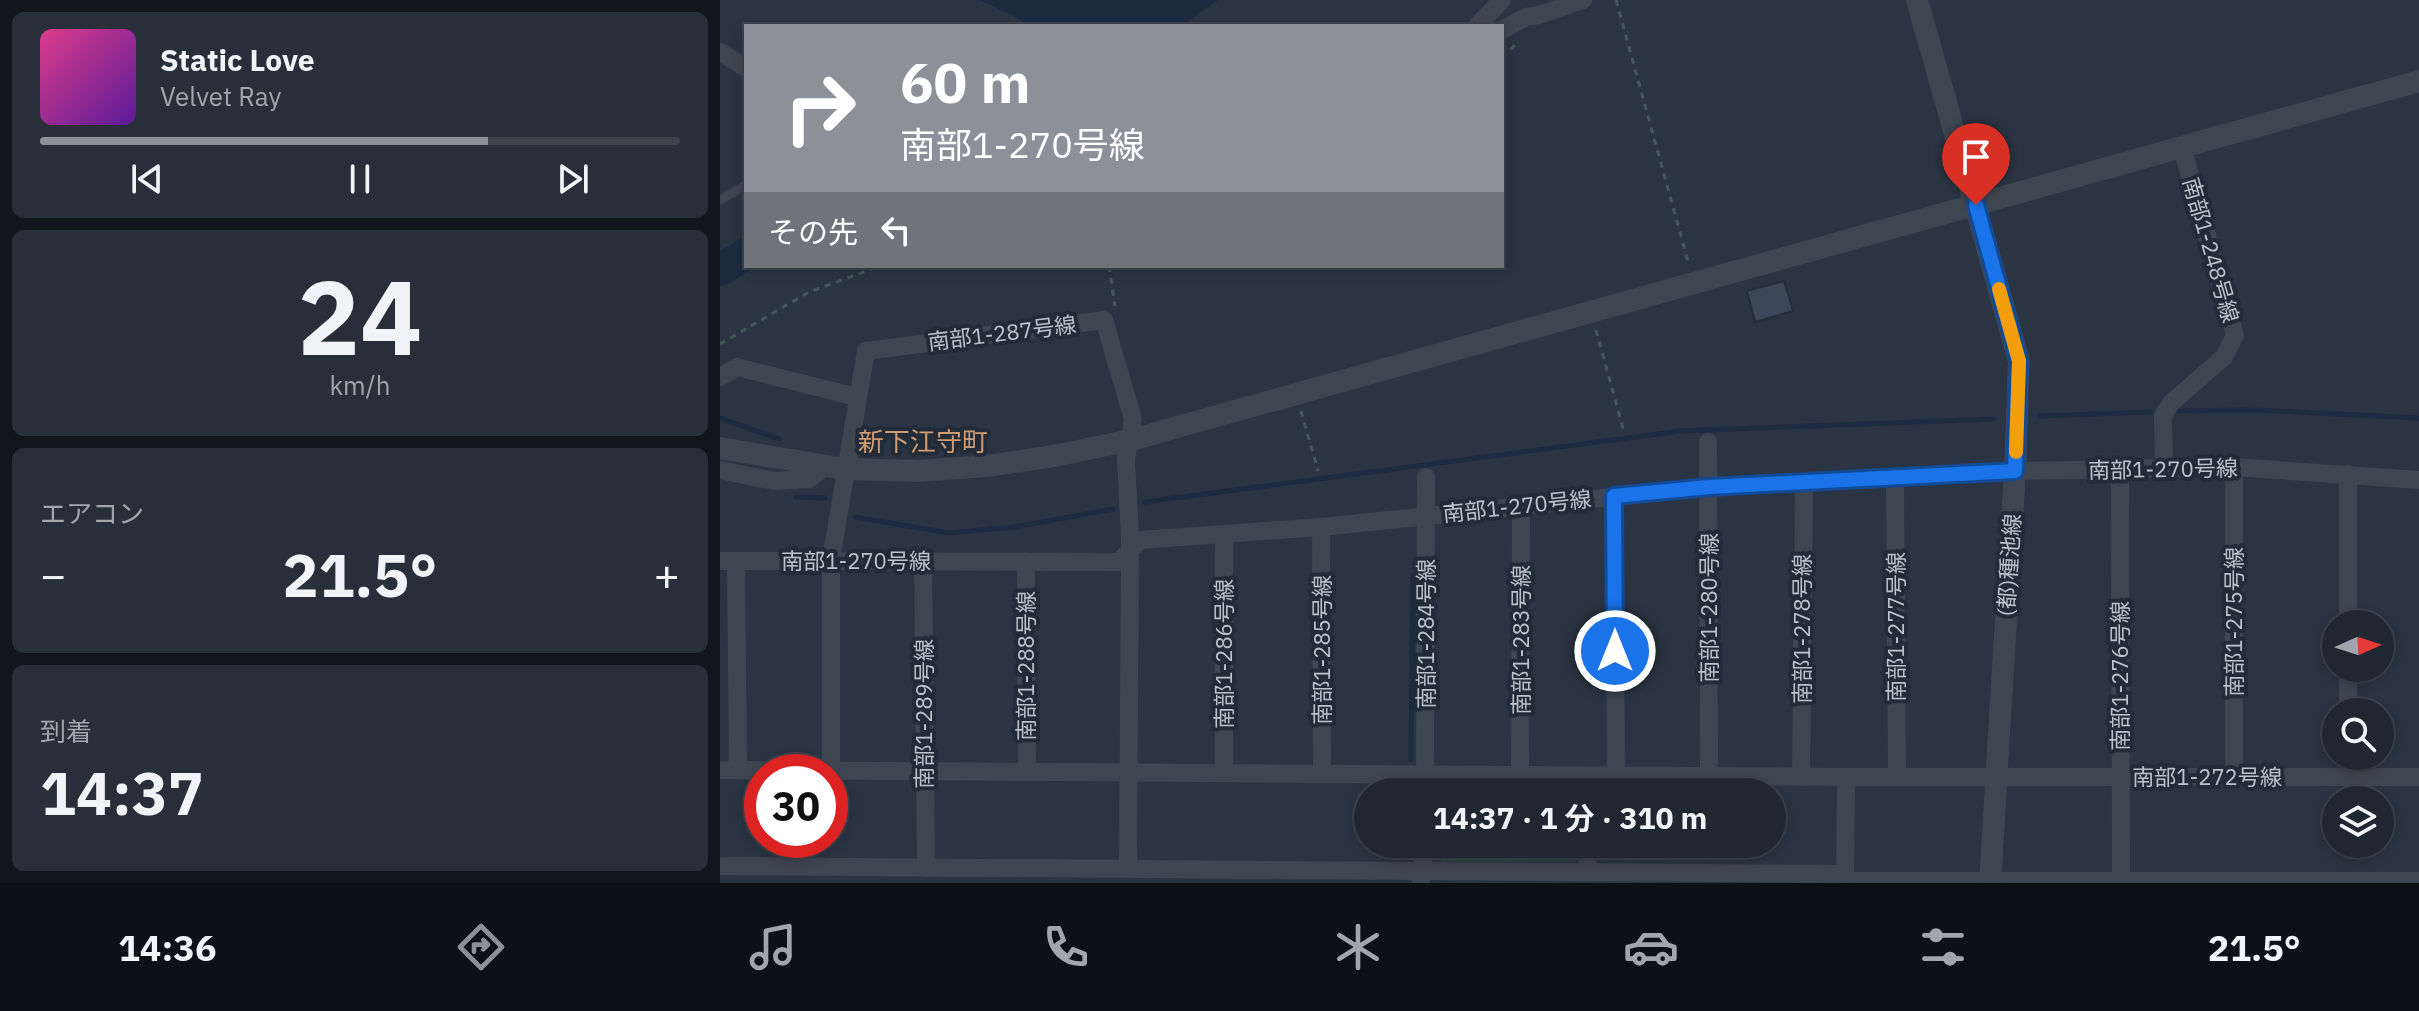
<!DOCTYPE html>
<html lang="ja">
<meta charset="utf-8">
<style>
:root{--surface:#202732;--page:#282f3a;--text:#f1f3f6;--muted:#a2a5ac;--line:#3d444d;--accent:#8c9099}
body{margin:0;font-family:"IBM Plex Sans","Noto Sans JP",sans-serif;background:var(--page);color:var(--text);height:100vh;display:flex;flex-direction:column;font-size:30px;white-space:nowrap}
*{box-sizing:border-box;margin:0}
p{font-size:26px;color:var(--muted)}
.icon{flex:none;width:44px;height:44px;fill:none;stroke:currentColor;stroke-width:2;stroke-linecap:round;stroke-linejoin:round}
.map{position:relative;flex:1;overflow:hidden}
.sheet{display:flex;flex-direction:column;gap:12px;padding:12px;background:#12151c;width:720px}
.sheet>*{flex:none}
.banner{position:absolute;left:24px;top:24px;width:760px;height:244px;border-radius:0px;box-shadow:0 4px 12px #0003,0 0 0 2px var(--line);background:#8c9099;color:#fff;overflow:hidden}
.needle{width:52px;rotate:87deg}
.controls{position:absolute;left:1602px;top:610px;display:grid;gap:16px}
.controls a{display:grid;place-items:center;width:72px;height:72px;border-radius:50%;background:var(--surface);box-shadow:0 4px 12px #0003,0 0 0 2px var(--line);font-size:40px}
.speed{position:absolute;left:24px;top:754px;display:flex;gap:16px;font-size:40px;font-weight:700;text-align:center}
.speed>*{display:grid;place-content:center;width:104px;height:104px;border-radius:50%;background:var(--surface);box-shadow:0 4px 12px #0003,0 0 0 2px var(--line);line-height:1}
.speed .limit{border:12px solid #d22;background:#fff;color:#111}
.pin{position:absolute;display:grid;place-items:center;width:68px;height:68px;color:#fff;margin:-82px -34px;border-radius:50% 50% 50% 0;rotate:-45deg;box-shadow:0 0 8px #0007}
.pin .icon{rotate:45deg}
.me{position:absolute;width:88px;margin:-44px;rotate:0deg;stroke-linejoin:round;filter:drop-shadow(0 0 6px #0008)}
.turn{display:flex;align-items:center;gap:28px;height:168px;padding:0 24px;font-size:36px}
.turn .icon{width:104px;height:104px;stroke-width:2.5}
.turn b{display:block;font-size:56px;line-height:68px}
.then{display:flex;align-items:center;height:76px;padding:0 24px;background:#0003;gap:16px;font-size:30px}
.big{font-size:60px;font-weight:700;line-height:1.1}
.sheet .card{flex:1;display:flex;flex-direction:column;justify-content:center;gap:12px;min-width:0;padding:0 28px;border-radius:12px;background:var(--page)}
.sheet .dial{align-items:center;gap:0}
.dial b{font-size:104px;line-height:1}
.song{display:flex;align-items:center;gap:24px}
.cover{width:96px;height:96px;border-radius:12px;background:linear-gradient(135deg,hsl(330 70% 55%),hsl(270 70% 35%))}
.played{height:8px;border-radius:4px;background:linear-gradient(90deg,var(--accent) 70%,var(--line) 70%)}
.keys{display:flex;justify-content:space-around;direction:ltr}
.heat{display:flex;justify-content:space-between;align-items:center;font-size:44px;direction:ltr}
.trip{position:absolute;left:634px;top:778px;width:432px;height:80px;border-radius:40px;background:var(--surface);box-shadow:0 4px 12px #0003,0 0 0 2px var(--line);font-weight:700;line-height:80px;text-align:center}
.tabs{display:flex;height:128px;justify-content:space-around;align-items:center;background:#0d1014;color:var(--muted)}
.tabs .icon{width:56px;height:56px}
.tabs .selected{color:var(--accent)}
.tabs b{font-size:36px;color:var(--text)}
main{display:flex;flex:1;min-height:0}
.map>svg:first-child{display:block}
</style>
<main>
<section class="sheet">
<div class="card">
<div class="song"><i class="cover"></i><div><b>Static Love</b><p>Velvet Ray</p></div></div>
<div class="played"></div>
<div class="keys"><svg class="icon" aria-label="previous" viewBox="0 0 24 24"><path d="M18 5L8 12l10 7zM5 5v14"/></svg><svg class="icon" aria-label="pause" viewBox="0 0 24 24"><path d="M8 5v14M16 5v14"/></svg><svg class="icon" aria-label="next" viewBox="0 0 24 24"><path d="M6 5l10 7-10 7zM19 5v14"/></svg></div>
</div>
<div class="card dial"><b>24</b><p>km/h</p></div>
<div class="card"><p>エアコン</p>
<div class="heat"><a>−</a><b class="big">21.5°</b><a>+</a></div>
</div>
<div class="card"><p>到着</p><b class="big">14:37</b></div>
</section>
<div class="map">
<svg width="1699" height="883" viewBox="0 0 1699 883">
<rect width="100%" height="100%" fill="#2a3442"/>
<g fill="#2c4143">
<polygon points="853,784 861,792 716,792 725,785"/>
<polygon points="716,844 862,844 862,855 854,862 723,863 716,856"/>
</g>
<polygon fill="#1d2b40" points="260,0 498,0 461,26 308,26 294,16"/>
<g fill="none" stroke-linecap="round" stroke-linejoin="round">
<g stroke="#1d2b40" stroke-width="5">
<polyline points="1450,411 1534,410 1699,418"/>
<polyline points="1320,416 1430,412"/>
<polyline points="0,418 59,439"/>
<polyline points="76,497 105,498"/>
<polyline points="425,502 960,431 1274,419"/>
<polyline points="135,517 228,533 295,527 394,509"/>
<polyline points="691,759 693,576"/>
<polyline points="691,789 691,792"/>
<polyline points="691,844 692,855"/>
</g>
<polyline stroke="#1d2b40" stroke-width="32" points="0,270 26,254"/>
</g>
<polygon fill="#3c4858" stroke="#242d39" stroke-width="2" points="1064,281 1073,311 1035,322 1027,291"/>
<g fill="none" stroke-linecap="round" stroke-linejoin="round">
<g stroke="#45595b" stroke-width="3" stroke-dasharray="6 6" stroke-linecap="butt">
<polyline points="896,0 969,265"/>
<polyline points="782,58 798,42"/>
<polyline points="389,266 395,306"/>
<polyline points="876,330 904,432"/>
<polyline points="0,344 89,292 160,266"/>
<polyline points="581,411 598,471"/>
</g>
<polyline stroke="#3e4652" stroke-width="9" points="0,200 26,185"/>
<g stroke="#3e4652" stroke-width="18">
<polyline points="757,26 782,0"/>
<polyline points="782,30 806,17 819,15 863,0"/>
<polyline points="0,52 26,68"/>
<polyline points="0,377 17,367 137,397"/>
<polyline points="988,442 989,775"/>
<polyline points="1514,467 1514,777"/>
<polyline points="1444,468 1443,416 1451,403 1504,357 1515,335 1462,147"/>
<polyline points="1400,469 1401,883"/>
<polyline points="0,470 54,481 89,479 106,466"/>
<polyline points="1175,477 1177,777"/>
<polyline points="894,496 896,774"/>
<polyline points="601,527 602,772"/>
<polyline points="504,535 504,772"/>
<polyline points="0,561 399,562 420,540 601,527 989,487 1295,471 1514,467 1699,480"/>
<polyline points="16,561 18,769"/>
<polyline points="203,561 206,868"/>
<polyline points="306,561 307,771"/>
<polyline points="1628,624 1628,474"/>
<polyline points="1628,712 1628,668"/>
<polyline points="0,770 1126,777 1699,777"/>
<polyline points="111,770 111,560 146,351 384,320 413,419 406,459 410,537 408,868"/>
<polyline points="800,774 801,506"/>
<polyline points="1081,777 1084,482"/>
<polyline points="705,792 706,477"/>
<polyline points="867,844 868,872"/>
<polyline points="0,866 1119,874 1132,881 1699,881"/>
<polyline points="701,881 705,844"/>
<polyline points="1125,883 1126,777"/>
</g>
<g stroke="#3e4652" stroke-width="22">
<polyline points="1197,0 1299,361 1295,471 1270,883"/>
<polyline points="0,448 125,469 198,471 267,466 334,456 411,440 1699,81"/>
</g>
</g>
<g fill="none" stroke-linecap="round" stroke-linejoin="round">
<g stroke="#114b97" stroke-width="20">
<polyline id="route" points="895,651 894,496 989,487 1295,471 1299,361 1256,205"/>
</g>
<use href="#route" stroke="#1a73e8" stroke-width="14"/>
<polyline stroke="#f59e0b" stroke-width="14" points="1279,289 1299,361 1296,452"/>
</g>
<g text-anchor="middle" stroke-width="8" stroke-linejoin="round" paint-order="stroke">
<g font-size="22" fill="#bbc2cc" stroke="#222b38">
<text transform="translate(1491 250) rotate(74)" y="8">南部1-248号線</text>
<text transform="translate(282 333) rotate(-7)" y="8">南部1-287号線</text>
<text transform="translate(1443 469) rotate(-1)" y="8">南部1-270号線</text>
<text transform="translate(797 506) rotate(-6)" y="8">南部1-270号線</text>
<text x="136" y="569">南部1-270号線</text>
<text transform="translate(1289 565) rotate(-86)" y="8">(都)種池線</text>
<text transform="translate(989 608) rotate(-90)" y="8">南部1-280号線</text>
<text transform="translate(1514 622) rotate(-90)" y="8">南部1-275号線</text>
<text transform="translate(1176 627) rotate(-90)" y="8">南部1-277号線</text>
<text transform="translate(1082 629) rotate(-90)" y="8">南部1-278号線</text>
<text transform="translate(706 634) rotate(-90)" y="8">南部1-284号線</text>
<text transform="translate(801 640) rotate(-90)" y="8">南部1-283号線</text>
<text transform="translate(602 650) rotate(-90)" y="8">南部1-285号線</text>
<text transform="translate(504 654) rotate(-90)" y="8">南部1-286号線</text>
<text transform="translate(306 666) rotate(-90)" y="8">南部1-288号線</text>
<text transform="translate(1400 676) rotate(-90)" y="8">南部1-276号線</text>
<text transform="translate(204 714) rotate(-90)" y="8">南部1-289号線</text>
<text x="1487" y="785">南部1-272号線</text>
</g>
<g font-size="26" fill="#d09a72" stroke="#222b38">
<text x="203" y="451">新下江守町</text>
</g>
</g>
</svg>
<div class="controls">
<a><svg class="needle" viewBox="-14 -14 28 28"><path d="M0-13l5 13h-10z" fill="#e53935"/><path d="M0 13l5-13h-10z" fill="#a2a5ac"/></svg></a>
<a><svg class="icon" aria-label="search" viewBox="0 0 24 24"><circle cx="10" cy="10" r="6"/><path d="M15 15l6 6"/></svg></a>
<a><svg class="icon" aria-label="layers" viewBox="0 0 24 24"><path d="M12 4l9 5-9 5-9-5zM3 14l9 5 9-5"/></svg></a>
</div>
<div class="speed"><div class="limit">30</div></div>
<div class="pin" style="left:1256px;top:205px;background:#d93025"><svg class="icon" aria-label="arrive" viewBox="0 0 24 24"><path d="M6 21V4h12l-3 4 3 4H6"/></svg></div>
<svg class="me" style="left:895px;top:651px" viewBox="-20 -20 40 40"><circle r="17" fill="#1a73e8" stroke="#fff" stroke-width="3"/><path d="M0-11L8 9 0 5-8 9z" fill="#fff"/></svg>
<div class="trip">14:37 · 1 分 · 310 m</div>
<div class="banner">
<div class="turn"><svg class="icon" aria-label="right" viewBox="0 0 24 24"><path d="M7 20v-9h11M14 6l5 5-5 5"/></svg><div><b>60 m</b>南部1-270号線</div></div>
<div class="then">その先<svg class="icon" aria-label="left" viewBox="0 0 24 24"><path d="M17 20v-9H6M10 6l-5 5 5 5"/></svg></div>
</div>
</div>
</main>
<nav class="tabs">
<b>14:36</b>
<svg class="icon selected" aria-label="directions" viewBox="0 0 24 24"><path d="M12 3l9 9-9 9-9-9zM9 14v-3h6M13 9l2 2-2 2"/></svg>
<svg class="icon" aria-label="music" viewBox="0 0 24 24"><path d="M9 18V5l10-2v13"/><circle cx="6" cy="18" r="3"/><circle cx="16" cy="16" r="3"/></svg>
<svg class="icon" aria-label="phone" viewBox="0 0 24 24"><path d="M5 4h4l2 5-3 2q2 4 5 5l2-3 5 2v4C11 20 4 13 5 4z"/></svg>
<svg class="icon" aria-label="climate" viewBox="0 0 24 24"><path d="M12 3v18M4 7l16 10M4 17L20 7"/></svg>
<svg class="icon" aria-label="car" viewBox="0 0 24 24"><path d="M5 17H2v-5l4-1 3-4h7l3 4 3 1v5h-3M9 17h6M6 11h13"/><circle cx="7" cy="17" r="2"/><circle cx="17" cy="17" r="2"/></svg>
<svg class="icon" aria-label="filters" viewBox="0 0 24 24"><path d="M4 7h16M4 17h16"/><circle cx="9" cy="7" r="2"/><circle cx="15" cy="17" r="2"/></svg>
<b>21.5°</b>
</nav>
